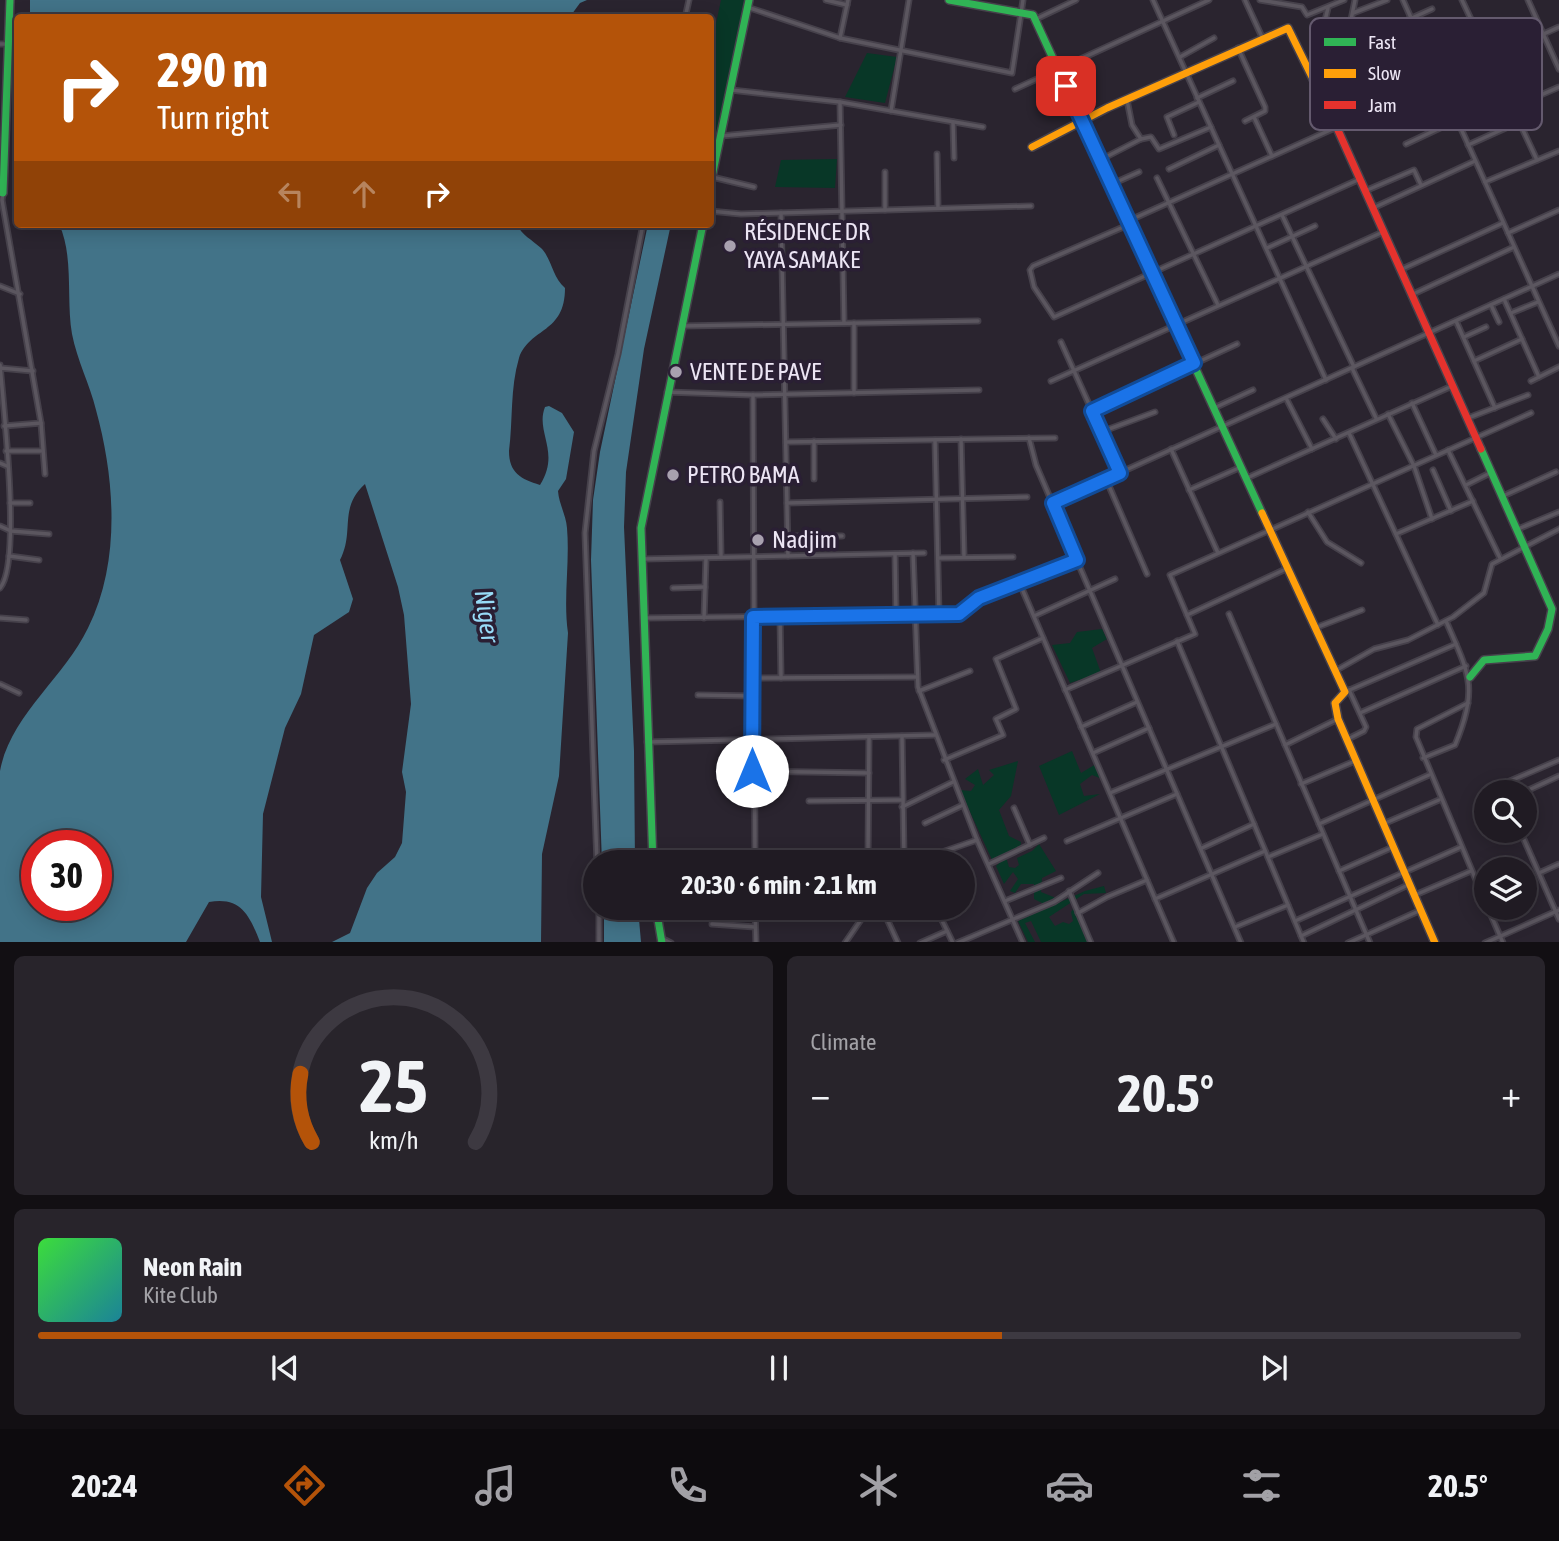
<!DOCTYPE html>
<meta charset="utf-8">
<style>
:root{--surface:#201b23;--page:#28242b;--text:#f1f3f6;--muted:#a2a1a6;--line:#3d3941;--accent:#b45309}
body{margin:0;font-family:"Asap Condensed",sans-serif;background:var(--page);color:var(--text);height:100vh;display:flex;flex-direction:column;font-size:26px;white-space:nowrap}
*{box-sizing:border-box;margin:0}
p{font-size:23px;color:var(--muted)}
.icon{flex:none;width:38px;height:38px;fill:none;stroke:currentColor;stroke-width:2;stroke-linecap:round;stroke-linejoin:round}
.map{position:relative;height:942px;overflow:hidden}
.panel{display:flex;flex-direction:column;gap:14px;padding:14px;background:#120f13;flex:1}
.panel>*{flex:none}
.guide{position:absolute;left:14px;top:14px;width:700px;height:214px;border-radius:7px;box-shadow:0 4px 18px #0003,0 0 0 2px var(--line);background:#b45309;color:#fff;overflow:hidden}
.buttons{position:absolute;left:1474px;top:780px;display:grid;gap:14px}
.buttons a{display:grid;place-items:center;width:63px;height:63px;border-radius:50%;background:var(--surface);box-shadow:0 4px 18px #0003,0 0 0 2px var(--line);font-size:35px}
.speed{position:absolute;left:21px;top:830px;display:flex;gap:14px;font-size:35px;font-weight:700;text-align:center}
.speed>*{display:grid;place-content:center;width:91px;height:91px;border-radius:50%;background:var(--surface);box-shadow:0 4px 18px #0003,0 0 0 2px var(--line);line-height:1}
.speed .limit{border:10px solid #d22;background:#fff;color:#111}
.pin{position:absolute;display:grid;place-items:center;width:60px;height:60px;color:#fff;margin:-30px;border-radius:14px;box-shadow:0 4px 10px #0006}
.me{position:absolute;width:77px;margin:-38px;rotate:0deg;stroke-linejoin:round;filter:drop-shadow(0 0 5px #0008)}
.turn{display:flex;align-items:center;gap:24px;height:147px;padding:0 28px;font-size:32px}
.turn .icon{width:91px;height:91px;stroke-width:2.5}
.turn b{display:block;font-size:49px;line-height:60px}
.lanes{display:flex;align-items:center;height:66px;padding:0 28px;background:#0003;justify-content:center;gap:35px;direction:ltr}
.lanes .off{opacity:.35}
.big{font-size:52px;font-weight:700;line-height:1.1}
.panel .tile{flex:1;display:flex;flex-direction:column;justify-content:center;gap:10px;min-width:0;padding:0 24px;border-radius:10px;background:var(--page)}
.panel .dial{align-items:center;gap:0}
.dial svg{height:182px;overflow:visible;fill:none;stroke:var(--line);stroke-width:7;stroke-linecap:round;text-anchor:middle}
.dial text{fill:var(--text);stroke:none}
.song{display:flex;align-items:center;gap:21px}
.cover{width:84px;height:84px;border-radius:10px;background:linear-gradient(135deg,hsl(120 70% 55%),hsl(190 70% 35%))}
.played{height:7px;border-radius:4px;background:linear-gradient(90deg,var(--accent) 65%,var(--line) 65%)}
.keys{display:flex;justify-content:space-around;direction:ltr}
.heat{display:flex;justify-content:space-between;align-items:center;font-size:38px;direction:ltr}
.panel .tiles{flex:1;display:grid;gap:14px;grid-template-columns:1fr 1fr}
.tile:last-child{grid-column:span 2}
.trip{position:absolute;left:583px;top:850px;width:392px;height:70px;border-radius:35px;background:var(--surface);box-shadow:0 4px 18px #0003,0 0 0 2px var(--line);font-weight:700;line-height:70px;text-align:center}
.tab-bar{display:flex;height:112px;justify-content:space-around;align-items:center;background:#0d0b0e;color:var(--muted)}
.tab-bar .icon{width:49px;height:49px}
.tab-bar .current{color:var(--accent)}
.tab-bar b{font-size:32px;color:var(--text)}
.map>svg:first-child{display:block}
</style>
<div class="map">
<svg width="1559" height="943" viewBox="0 0 1559 943">
<rect width="100%" height="100%" fill="#2a242f"/>
<g fill="#083727">
<polygon points="721,0 746,0 711,171 711,47"/>
<polygon points="867,53 897,57 885,103 845,97"/>
<polygon points="837,159 835,188 775,187 781,160"/>
<polygon points="1102,629 1107,639 1092,648 1101,673 1070,683 1052,645 1070,643 1077,632"/>
<polygon points="1072,751 1081,773 1096,764 1102,779 1092,775 1080,784 1084,796 1100,794 1059,815 1039,766"/>
<polygon points="1018,761 1011,796 999,810 1009,836 1021,842 1020,849 993,862 960,790 971,791 975,785 965,779 978,769 983,785 994,775 989,770"/>
<polygon points="1039,844 1056,871 1042,878 1041,892 1056,898 1044,904 1034,899 1034,884 1021,884 1015,893 1010,891 1018,879 1013,872 1004,884 996,866 1006,857 1009,867 1015,868 1019,865 1017,858 1032,851"/>
<polygon points="1104,886 1106,893 1084,894 1049,917 1055,926 1063,922 1069,924 1073,921 1071,912 1076,905 1091,942 1041,942 1031,921 1025,923 1035,942 1028,942 1018,921 1085,891"/>
</g>
<g fill="#427388" fill-rule="evenodd">
<polygon points="30,0 587,0 580,3 569,18 30,18"/>
<path d="M59,224H516C523,236 531,239 541,248C552,259 552,277 565,288C565,334 530,327 519,358C510,388 513,421 509,451C509,473 521,479 540,485C561,452 535,432 545,407L549,406L562,413L574,432L566,479L558,491C559,504 566,515 567,528C570,563 563,599 568,633L559,776L542,854L541,942H332L350,933L367,888L377,873L395,857L402,843L406,792L402,772L411,704L404,615L398,587L365,484C338,509 355,531 340,560L353,599L349,612L314,635L301,694L285,728L263,814L261,897L272,942H260C250,916 241,896 209,902L186,942H0V771C10,716 64,678 88,628C121,562 115,479 96,410C90,385 77,360 72,334C66,299 74,256 59,224ZM37,845H96V905H37Z"/>
<polygon points="648,224 671,224 644,349 626,472 624,527 634,751 635,863 602,863 591,560 593,500 600,452"/>
<polygon points="604,908 638,908 641,942 604,942"/>
</g>
<g fill="none" stroke-linecap="round" stroke-linejoin="round">
<g stroke="#46414b" stroke-width="7">
<g id="street">
<polyline points="826,0 847,5"/>
<polyline points="1153,0 1326,380"/>
<polyline points="1245,0 1262,37"/>
<polyline points="1260,0 1302,7 1307,15 1344,0"/>
<polyline points="1403,0 1559,346"/>
<polyline points="1462,0 1537,160"/>
<polyline points="1528,0 1559,69"/>
<polyline points="747,7 840,38 1012,73 1023,0"/>
<polyline points="1353,13 1387,0"/>
<polyline points="685,18 689,0"/>
<polyline points="1036,19 1076,0"/>
<polyline points="1351,28 1360,50"/>
<polyline points="1385,30 1432,9"/>
<polyline points="1322,33 1328,8"/>
<polyline points="840,38 848,0"/>
<polyline points="1347,40 1355,0"/>
<polyline points="1422,41 1449,29"/>
<polyline points="0,44 8,44"/>
<polyline points="1238,48 1265,107 1265,111 1245,121"/>
<polyline points="1180,57 1214,38"/>
<polyline points="1318,87 1354,69"/>
<polyline points="1015,89 1209,0"/>
<polyline points="731,90 840,102 983,127"/>
<polyline points="1197,98 1233,81"/>
<polyline points="840,102 844,323"/>
<polyline points="1513,107 1559,87"/>
<polyline points="891,111 909,0"/>
<polyline points="1254,117 1272,156"/>
<polyline points="953,122 954,158"/>
<polyline points="1174,135 1167,117 1199,102"/>
<polyline points="721,136 841,125"/>
<polyline points="1141,139 1151,137 1159,149 1211,127"/>
<polyline points="1406,144 1457,120"/>
<polyline points="1468,145 1519,122"/>
<polyline points="937,154 938,208"/>
<polyline points="1100,160 1141,139 1132,125 1127,100"/>
<polyline points="1169,169 1219,145"/>
<polyline points="885,172 885,210"/>
<polyline points="712,177 754,187"/>
<polyline points="1157,178 1218,305"/>
<polyline points="1485,182 1559,151"/>
<polyline points="1112,184 1139,172"/>
<polyline points="1365,191 1414,170 1421,185"/>
<polyline points="3,193 2,200 41,423 4,426"/>
<polyline points="1373,208 1475,161"/>
<polyline points="710,211 741,214 1031,206"/>
<polyline points="781,213 788,556"/>
<polyline points="1282,215 1354,367"/>
<polyline points="1128,221 1559,27"/>
<polyline points="1128,225 1033,266 1030,270 1034,287 1054,317 1360,179"/>
<polyline points="1508,233 1559,210"/>
<polyline points="1267,248 1315,226"/>
<polyline points="1400,270 1503,223"/>
<polyline points="0,286 20,294"/>
<polyline points="1411,295 1514,247"/>
<polyline points="1504,299 1539,377"/>
<polyline points="1491,305 1499,322"/>
<polyline points="1511,313 1538,302"/>
<polyline points="1456,321 1495,408"/>
<polyline points="682,326 978,321"/>
<polyline points="1464,337 1486,327"/>
<polyline points="1061,342 1120,473"/>
<polyline points="1474,361 1522,339"/>
<path d="M0,365C3,404 22,563 0,588"/>
<polyline points="0,368 33,371"/>
<polyline points="1352,368 1376,418"/>
<polyline points="1051,381 1383,232"/>
<polyline points="1531,381 1559,367"/>
<polyline points="667,392 753,395 979,390"/>
<polyline points="854,393 854,323"/>
<polyline points="753,395 755,863"/>
<polyline points="1286,398 1312,449"/>
<polyline points="1412,403 1436,455"/>
<polyline points="1214,408 1253,390"/>
<polyline points="1092,411 1237,344"/>
<polyline points="1388,414 1414,466 1432,519"/>
<polyline points="1468,418 1528,395"/>
<polyline points="1323,419 1336,439"/>
<polyline points="41,423 45,474"/>
<polyline points="1101,432 1155,412"/>
<polyline points="1349,433 1438,625"/>
<polyline points="1029,438 1036,465 1241,943"/>
<polyline points="961,439 964,557"/>
<polyline points="935,440 939,614"/>
<polyline points="814,441 814,479"/>
<polyline points="786,442 1055,438"/>
<polyline points="1171,449 1218,553"/>
<polyline points="1448,450 1500,558"/>
<polyline points="6,451 41,451"/>
<polyline points="0,463 7,466"/>
<polyline points="1433,470 1451,511"/>
<polyline points="1247,478 1452,386"/>
<polyline points="1106,479 1147,574"/>
<polyline points="1466,485 1490,473"/>
<polyline points="1189,490 1241,467"/>
<polyline points="1503,496 1556,472"/>
<polyline points="720,502 721,557"/>
<polyline points="10,503 30,503"/>
<polyline points="787,503 1027,497"/>
<polyline points="1053,503 1559,274"/>
<polyline points="1308,512 1327,542 1361,563"/>
<polyline points="0,526 11,531 49,534"/>
<polyline points="1518,529 1559,512"/>
<polyline points="1396,534 1473,501"/>
<polyline points="788,536 842,536"/>
<polyline points="913,553 918,687 977,840 1023,943"/>
<polyline points="895,554 896,615"/>
<polyline points="9,556 39,560"/>
<polyline points="939,558 1013,557"/>
<polyline points="643,559 924,553"/>
<polyline points="1020,584 1174,943"/>
<polyline points="673,588 705,587"/>
<polyline points="1229,614 1370,943"/>
<polyline points="1187,615 1288,568"/>
<polyline points="1034,616 1115,579"/>
<polyline points="780,617 781,678"/>
<polyline points="0,618 26,620"/>
<polyline points="645,618 959,614 979,598 1076,560"/>
<polyline points="704,618 706,558"/>
<polyline points="1315,628 1362,610"/>
<polyline points="1177,641 1304,943"/>
<polyline points="1335,671 1374,649 1408,640 1453,617 1484,593 1492,564 1559,529"/>
<polyline points="752,678 917,677"/>
<polyline points="0,684 19,693"/>
<polyline points="1065,690 1195,634 1170,575 1531,413"/>
<polyline points="919,691 970,671"/>
<polyline points="1345,692 1456,644"/>
<polyline points="698,695 752,696"/>
<polyline points="1468,703 1417,729 1416,737 1486,904"/>
<polyline points="1360,713 1466,666"/>
<polyline points="1081,727 1137,702"/>
<polyline points="1346,740 1364,731 1366,727 1349,690"/>
<polyline points="647,742 935,735"/>
<polyline points="1285,745 1338,719"/>
<polyline points="1093,753 1149,728"/>
<path d="M1423,758L1455,745C1479,688 1469,674 1446,621"/>
<polyline points="944,760 1003,735 996,719 1016,709 996,659 1043,638"/>
<polyline points="752,771 869,773"/>
<polyline points="1301,784 1355,761"/>
<polyline points="1503,784 1559,760"/>
<polyline points="1110,793 1276,724"/>
<polyline points="1522,793 1559,776"/>
<polyline points="809,801 902,800"/>
<polyline points="902,807 953,782"/>
<polyline points="1014,808 1030,845"/>
<polyline points="925,823 963,805"/>
<polyline points="1319,824 1429,775"/>
<polyline points="1383,824 1439,800"/>
<polyline points="1522,835 1559,919"/>
<polyline points="1067,841 1177,794"/>
<polyline points="1202,848 1254,824"/>
<polyline points="868,857 869,737"/>
<polyline points="1268,857 1323,834"/>
<path d="M755,859C788,859 890,849 914,863"/>
<polyline points="913,862 977,840"/>
<polyline points="597,863 585,533 594,451 618,354 643,224"/>
<polyline points="901,863 904,858 902,736"/>
<polyline points="989,864 1044,838"/>
<polyline points="1339,871 1393,847"/>
<polyline points="1539,873 1559,864"/>
<polyline points="1069,891 1091,943"/>
<polyline points="1415,895 1471,871"/>
<polyline points="1155,899 1265,851"/>
<polyline points="1005,901 1061,878"/>
<polyline points="599,908 599,943"/>
<polyline points="755,908 756,943"/>
<polyline points="882,908 898,943"/>
<polyline points="936,908 953,943"/>
<polyline points="1488,908 1503,943"/>
<polyline points="1078,913 1107,897 1147,880"/>
<polyline points="1295,921 1461,847"/>
<polyline points="712,924 755,927"/>
<polyline points="1235,927 1288,905"/>
<polyline points="1301,936 1410,884"/>
<polyline points="661,938 671,943"/>
<polyline points="845,943 869,908"/>
<polyline points="920,943 947,931"/>
<polyline points="957,943 1054,902 1098,873"/>
<polyline points="1348,943 1421,910"/>
<polyline points="1485,943 1559,910"/>
</g>
</g>
<g stroke="#46414b" stroke-width="10">
<g id="fast">
<polyline points="949,0 1033,15 1262,513"/>
<polyline points="710,186 749,0"/>
<polyline points="0,192 3,193 10,0"/>
<polyline points="1470,677 1484,660 1535,656 1548,629 1552,609 1481,449"/>
<polyline points="653,863 641,528 703,224"/>
<polyline points="656,908 662,943"/>
</g>
</g>
<g stroke="#46414b" stroke-width="10">
<g id="slow">
<polyline points="1032,147 1107,108 1288,28 1337,128"/>
<polyline points="1262,513 1345,692 1335,703 1338,719 1435,943"/>
</g>
</g>
<g stroke="#46414b" stroke-width="10">
<polyline id="jam" points="1337,128 1481,449"/>
</g>
<use href="#street" stroke="#5b565f" stroke-width="3.5"/>
<use href="#fast" stroke="#30b455" stroke-width="7"/>
<use href="#slow" stroke="#ff9f0a" stroke-width="7"/>
<use href="#jam" stroke="#e5322d" stroke-width="7"/>
</g>
<g fill="none" stroke-linecap="round" stroke-linejoin="round">
<g stroke="#114b97" stroke-width="18">
<polyline id="route" points="752,771 753,617 959,614 979,598 1077,560 1053,503 1120,473 1092,411 1194,363 1066,86"/>
</g>
<use href="#route" stroke="#1a73e8" stroke-width="12"/>
</g>
<g fill="#a8a1af" stroke="#2a1f34" stroke-width="2.5">
<circle cx="730" cy="246" r="7"/>
<circle cx="676" cy="372" r="7"/>
<circle cx="673" cy="475" r="7"/>
<circle cx="758" cy="540" r="7"/>
</g>
<g text-anchor="middle" stroke-width="7" stroke-linejoin="round" paint-order="stroke">
<g font-size="24" fill="#ece5f4" stroke="#2a1f34" text-anchor="start">
<text x="744" y="240">RÉSIDENCE DR<tspan x="744" dy="28">YAYA SAMAKE</tspan></text>
<text x="690" y="380">VENTE DE PAVE</text>
<text x="687" y="483">PETRO BAMA</text>
<text x="772" y="548">Nadjim</text>
</g>
<g font-size="26" font-style="italic" fill="#98dbf7" stroke="#2a1f34">
<text transform="translate(487 616) rotate(82)" y="9">Niger</text>
</g>
</g>
<rect x="1310" y="18" width="232" height="112" rx="10" fill="#2a1f34" stroke="#645a6e" stroke-width="2"/>
<rect x="1324" y="38" width="32" height="8" fill="#30b455"/>
<rect x="1324" y="69" width="32" height="9" fill="#ff9f0a"/>
<rect x="1324" y="101" width="32" height="8" fill="#e5322d"/>
<g font-size="19" fill="#ece5f4">
<text x="1368" y="49">Fast</text>
<text x="1368" y="80">Slow</text>
<text x="1368" y="112">Jam</text>
</g>
</svg>
<div class="buttons">
<a><svg class="icon" aria-label="search" viewBox="0 0 24 24"><circle cx="10" cy="10" r="6"/><path d="M15 15l6 6"/></svg></a>
<a><svg class="icon" aria-label="layers" viewBox="0 0 24 24"><path d="M12 4l9 5-9 5-9-5zM3 14l9 5 9-5"/></svg></a>
</div>
<div class="speed"><div class="limit">30</div></div>
<div class="pin" style="left:1066px;top:86px;background:#d93025"><svg class="icon" aria-label="arrive" viewBox="0 0 24 24"><path d="M6 21V4h12l-3 4 3 4H6"/></svg></div>
<svg class="me" style="left:752px;top:771px" viewBox="-20 -20 40 40"><circle r="19" fill="#fff"/><path d="M0-13L10 11 0 6-10 11z" fill="#1a73e8"/></svg>
<div class="trip">20:30 · 6 min · 2.1 km</div>
<div class="guide">
<div class="turn"><svg class="icon" aria-label="right" viewBox="0 0 24 24"><path d="M7 20v-9h11M14 6l5 5-5 5"/></svg><div><b>290 m</b>Turn right</div></div>
<div class="lanes"><svg class="icon off" aria-label="left" viewBox="0 0 24 24"><path d="M17 20v-9H6M10 6l-5 5 5 5"/></svg><svg class="icon off" aria-label="ahead" viewBox="0 0 24 24"><path d="M12 20V5M6 11l6-6 6 6"/></svg><svg class="icon" aria-label="right" viewBox="0 0 24 24"><path d="M7 20v-9h11M14 6l5 5-5 5"/></svg></div>
</div>
</div>
<section class="panel">
<div class="tiles">
<div class="tile dial"><svg viewBox="0 0 100 80">
<path d="M14 69A42 42 0 1 1 86 69"/>
<path d="M14 69A42 42 0 0 1 9 39" stroke="#b45309"/>
<text x="50" y="56" font-size="32" font-weight="700">25</text>
<text x="50" y="72" font-size="11">km/h</text>
</svg></div>
<div class="tile"><p>Climate</p>
<div class="heat"><a>−</a><b class="big">20.5°</b><a>+</a></div>
</div>
<div class="tile">
<div class="song"><i class="cover"></i><div><b>Neon Rain</b><p>Kite Club</p></div></div>
<div class="played"></div>
<div class="keys"><svg class="icon" aria-label="previous" viewBox="0 0 24 24"><path d="M18 5L8 12l10 7zM5 5v14"/></svg><svg class="icon" aria-label="pause" viewBox="0 0 24 24"><path d="M8 5v14M16 5v14"/></svg><svg class="icon" aria-label="next" viewBox="0 0 24 24"><path d="M6 5l10 7-10 7zM19 5v14"/></svg></div>
</div>
</div>
</section>
<nav class="tab-bar">
<b>20:24</b>
<svg class="icon current" aria-label="directions" viewBox="0 0 24 24"><path d="M12 3l9 9-9 9-9-9zM9 14v-3h6M13 9l2 2-2 2"/></svg>
<svg class="icon" aria-label="music" viewBox="0 0 24 24"><path d="M9 18V5l10-2v13"/><circle cx="6" cy="18" r="3"/><circle cx="16" cy="16" r="3"/></svg>
<svg class="icon" aria-label="phone" viewBox="0 0 24 24"><path d="M5 4h4l2 5-3 2q2 4 5 5l2-3 5 2v4C11 20 4 13 5 4z"/></svg>
<svg class="icon" aria-label="climate" viewBox="0 0 24 24"><path d="M12 3v18M4 7l16 10M4 17L20 7"/></svg>
<svg class="icon" aria-label="car" viewBox="0 0 24 24"><path d="M5 17H2v-5l4-1 3-4h7l3 4 3 1v5h-3M9 17h6M6 11h13"/><circle cx="7" cy="17" r="2"/><circle cx="17" cy="17" r="2"/></svg>
<svg class="icon" aria-label="filters" viewBox="0 0 24 24"><path d="M4 7h16M4 17h16"/><circle cx="9" cy="7" r="2"/><circle cx="15" cy="17" r="2"/></svg>
<b>20.5°</b>
</nav>
